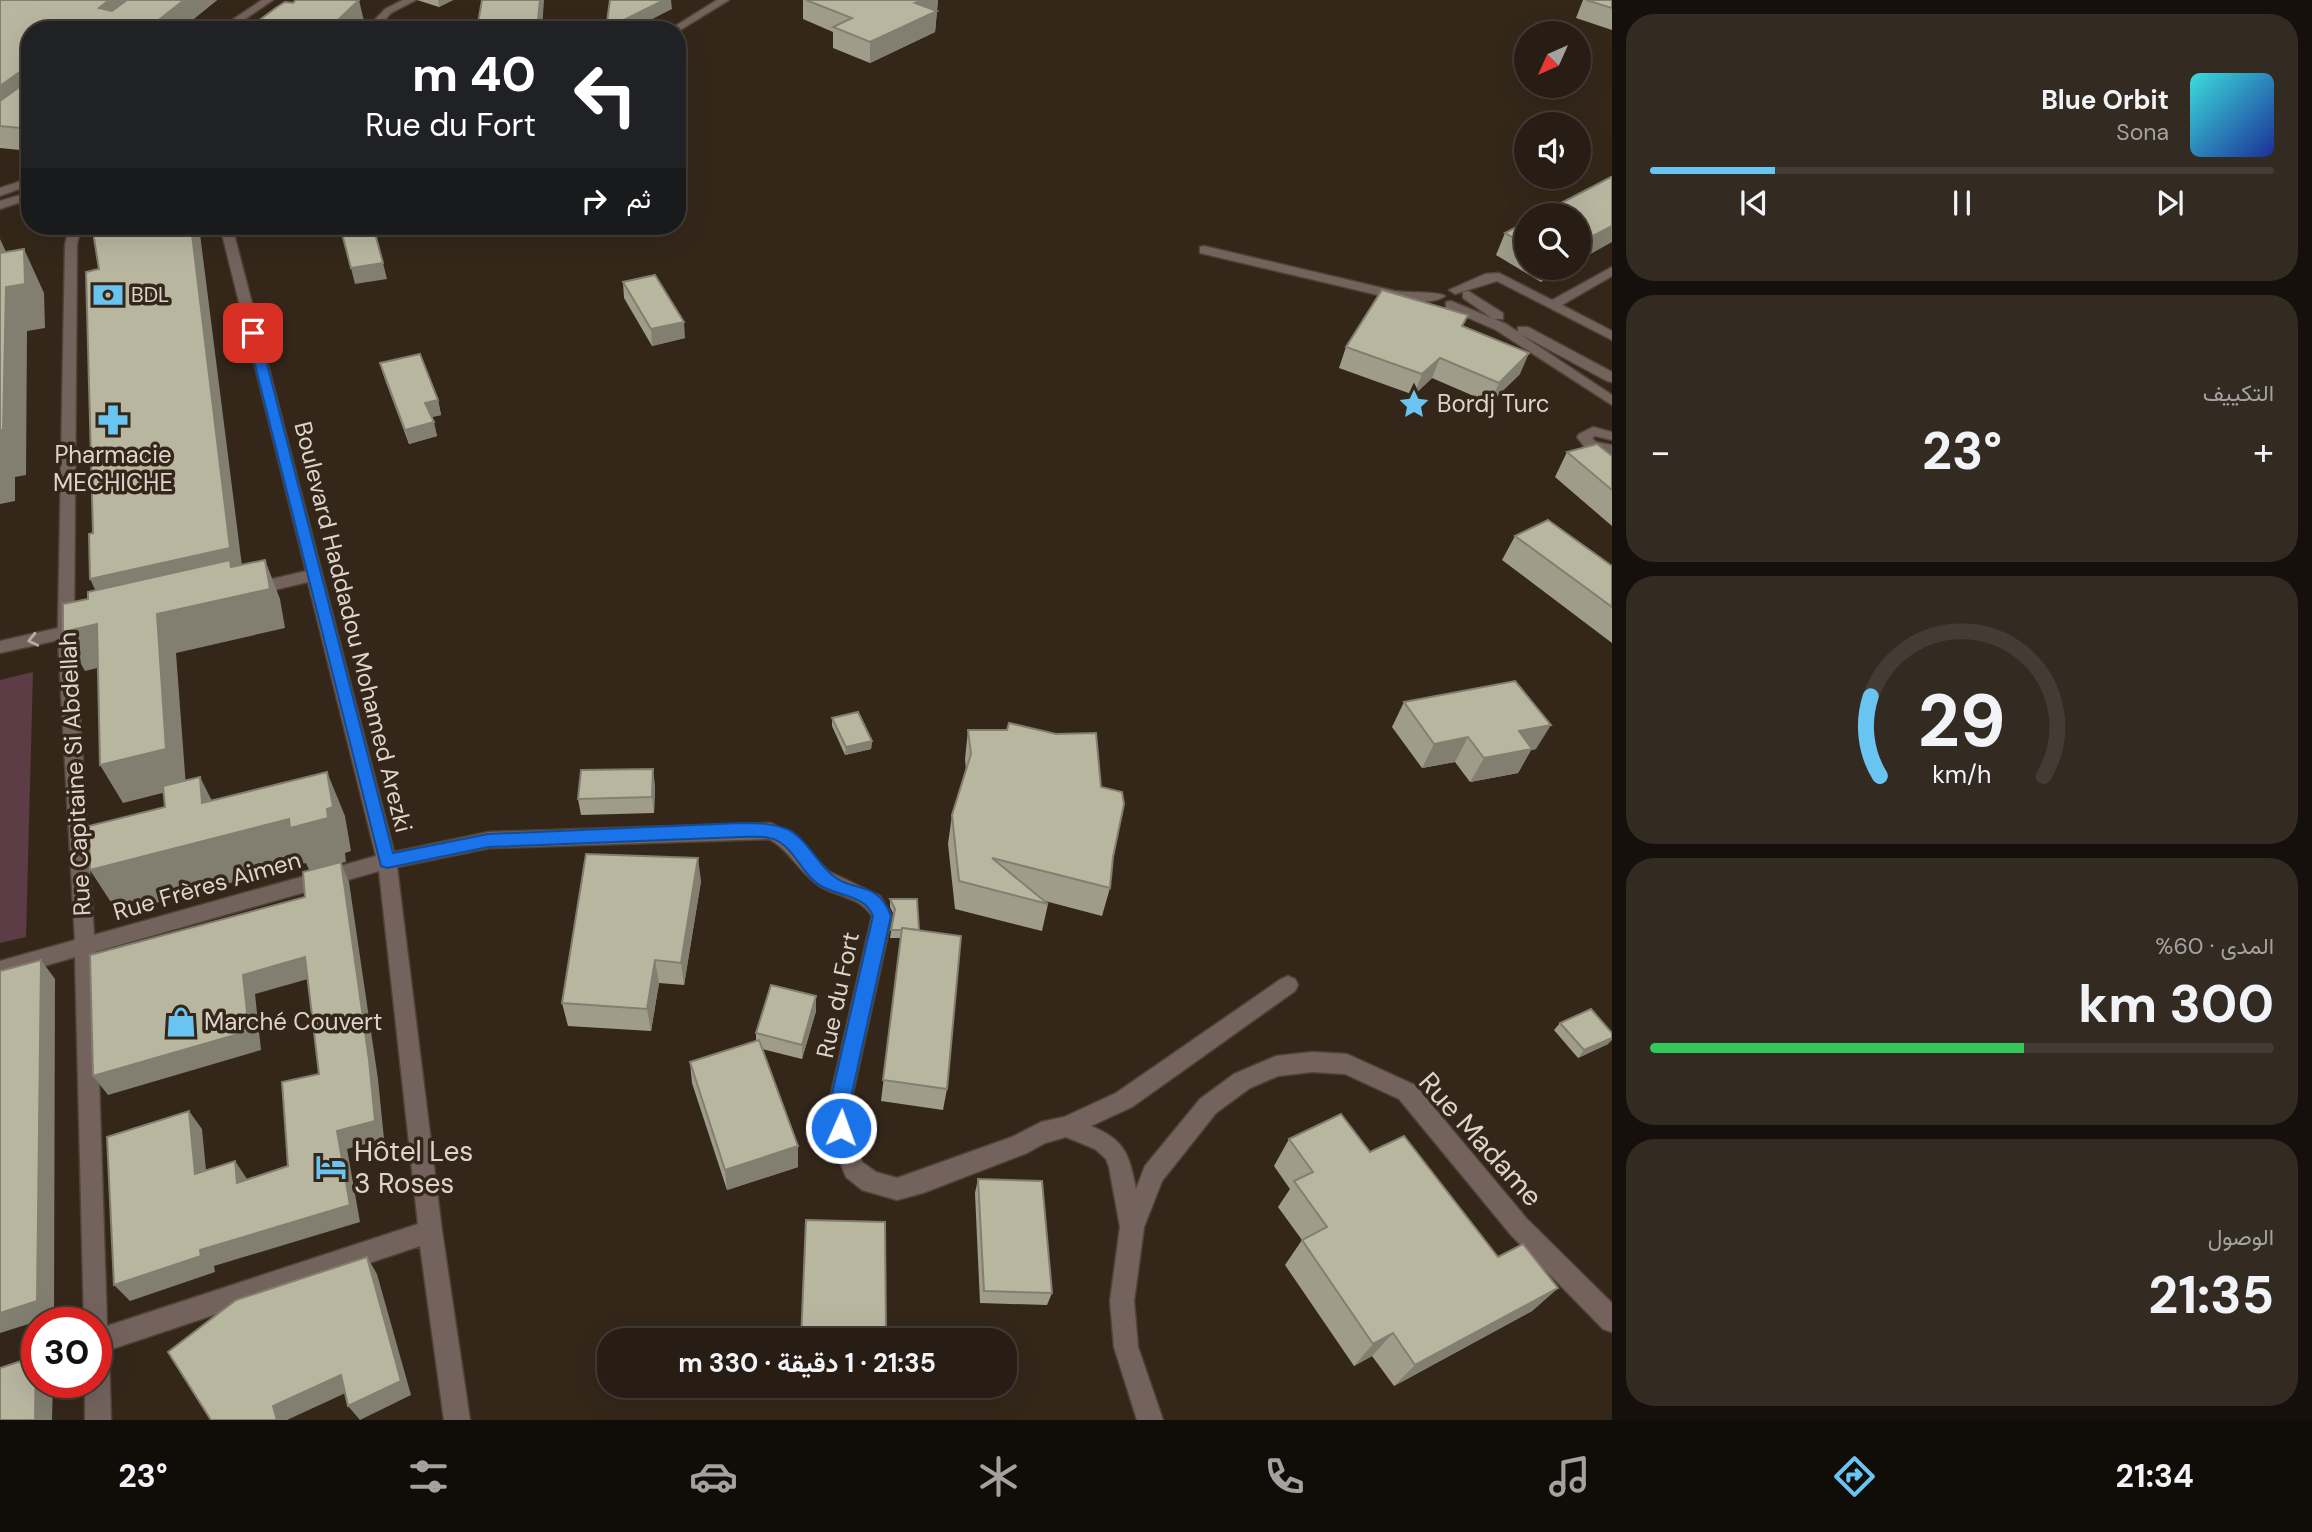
<!DOCTYPE html>
<html lang="ar">
<meta charset="utf-8">
<style>
:root{--surface:#271d14;--page:#332a22;--text:#f1f3f6;--muted:#a4a2a0;--line:#433b34;--accent:#69c4f1}
body{margin:0;font-family:"DM Sans",Vazirmatn,sans-serif;background:var(--page);color:var(--text);direction:rtl;height:100vh;display:flex;flex-direction:column;font-size:26px;white-space:nowrap}
*{box-sizing:border-box;margin:0}
p{font-size:23px;color:var(--muted)}
.icon{flex:none;width:38px;height:38px;fill:none;stroke:currentColor;stroke-width:2;stroke-linecap:round;stroke-linejoin:round}
.map{position:relative;flex:1;overflow:hidden;direction:ltr}
.panel{display:flex;flex-direction:column;gap:14px;padding:14px;background:#15100b;width:700px}
.panel>*{flex:none}
.hud{position:absolute;left:21px;top:21px;width:665px;height:214px;border-radius:28px;box-shadow:0 7px 28px #0002,0 0 0 2px var(--line);direction:rtl;background:#202124;color:#fff;overflow:hidden}
.needle{width:46px;rotate:225deg}
.tools{position:absolute;left:1514px;top:21px;display:grid;gap:14px}
.tools a{display:grid;place-items:center;width:77px;height:77px;border-radius:50%;background:var(--surface);box-shadow:0 7px 28px #0002,0 0 0 2px var(--line);font-size:35px}
.speed{position:absolute;left:21px;top:1307px;display:flex;gap:14px;font-size:35px;font-weight:700;text-align:center}
.speed>*{display:grid;place-content:center;width:91px;height:91px;border-radius:50%;background:var(--surface);box-shadow:0 7px 28px #0002,0 0 0 2px var(--line);line-height:1}
.speed .limit{border:10px solid #d22;background:#fff;color:#111}
.pin{position:absolute;display:grid;place-items:center;width:60px;height:60px;color:#fff;margin:-30px;border-radius:14px;box-shadow:0 4px 10px #0006}
.me{position:absolute;width:77px;margin:-38px;rotate:2deg;stroke-linejoin:round;filter:drop-shadow(0 0 5px #0008)}
.turn{display:flex;align-items:center;gap:24px;height:147px;padding:0 35px;font-size:32px}
.turn .icon{width:91px;height:91px;stroke-width:2.5}
.turn b{display:block;font-size:49px;line-height:60px}
.then{display:flex;align-items:center;height:66px;padding:0 35px;background:#0003;gap:14px;font-size:26px}
.big{font-size:52px;font-weight:700;line-height:1.1}
.panel .widget{flex:1;display:flex;flex-direction:column;justify-content:center;gap:10px;min-width:0;padding:0 24px;border-radius:28px;background:var(--page)}
.panel .dial{align-items:center;gap:0}
.dial svg{height:182px;overflow:visible;fill:none;stroke:var(--line);stroke-width:7;stroke-linecap:round;text-anchor:middle}
.dial text{fill:var(--text);stroke:none}
.song{display:flex;align-items:center;gap:21px}
.cover{width:84px;height:84px;border-radius:10px;background:linear-gradient(135deg,hsl(180 70% 55%),hsl(230 70% 35%))}
.played{height:7px;border-radius:4px;background:linear-gradient(90deg,var(--accent) 20%,var(--line) 20%)}
.keys{display:flex;justify-content:space-around;direction:ltr}
.heat{display:flex;justify-content:space-between;align-items:center;font-size:38px;direction:ltr}
.charge{height:10px;border-radius:5px;background:linear-gradient(90deg,#34c759 60%,var(--line) 0)}
.trip{position:absolute;left:597px;top:1328px;width:420px;height:70px;border-radius:28px;background:var(--surface);box-shadow:0 7px 28px #0002,0 0 0 2px var(--line);font-weight:700;line-height:70px;text-align:center;direction:rtl}
.tabs{display:flex;height:112px;justify-content:space-around;align-items:center;background:#100c08;color:var(--muted)}
.tabs .icon{width:49px;height:49px}
.tabs .current{color:var(--accent)}
.tabs b{font-size:32px;color:var(--text)}
main{display:flex;flex:1;min-height:0}
.map>svg:first-child{display:block}
</style>
<main>
<section class="panel">
<div class="widget">
<div class="song"><i class="cover"></i><div><b>Blue Orbit</b><p>Sona</p></div></div>
<div class="played"></div>
<div class="keys"><svg class="icon" aria-label="previous" viewBox="0 0 24 24"><path d="M18 5L8 12l10 7zM5 5v14"/></svg><svg class="icon" aria-label="pause" viewBox="0 0 24 24"><path d="M8 5v14M16 5v14"/></svg><svg class="icon" aria-label="next" viewBox="0 0 24 24"><path d="M6 5l10 7-10 7zM19 5v14"/></svg></div>
</div>
<div class="widget"><p>التكييف</p>
<div class="heat"><a>−</a><b class="big">23°</b><a>+</a></div>
</div>
<div class="widget dial"><svg viewBox="0 0 100 80">
<path d="M14 69A42 42 0 1 1 86 69"/>
<path d="M14 69A42 42 0 0 1 10 34" stroke="#69c4f1"/>
<text x="50" y="56" font-size="32" font-weight="700">29</text>
<text x="50" y="72" font-size="11">km/h</text>
</svg></div>
<div class="widget"><p>المدى · 60%</p><b class="big">300 km</b><div class="charge"></div></div>
<div class="widget"><p>الوصول</p><b class="big">21:35</b></div>
</section>
<div class="map">
<svg width="1612" height="1420" viewBox="0 0 1612 1420">
<rect width="100%" height="100%" fill="#34271a"/>
<polygon fill="#5c3c45" points="33,672 26,937 0,943 0,680"/>
<g fill="none" stroke-linecap="round" stroke-linejoin="round">
<g stroke="#4f4336" stroke-width="3">
<g id="minor">
<polygon points="262,0 273,0 229,30 217,30"/>
<polygon points="403,0 416,0 391,13 376,30 365,30 385,9"/>
<polygon points="717,0 729,0 677,32 677,30 669,30"/>
<polygon points="30,178 30,185 0,196 0,188"/>
<polygon points="30,192 30,199 0,209 0,201"/>
<path d="M69,226H81L77,245L74,625L82,626L84,630L82,634L75,636L94,935L376,856L308,582L253,595L245,589L247,585L306,571L220,226H232L394,852L489,832L771,823L794,836L828,871L880,896L892,916L849,1111L855,1144L862,1162L876,1172L897,1178L1012,1137L1041,1122L1064,1117L1116,1093L1281,979L1288,976L1295,979L1298,985L1295,991L1132,1107L1091,1126C1125,1140 1129,1154 1136,1189L1145,1166L1200,1099L1234,1074L1276,1056L1312,1052L1347,1054L1415,1085L1527,1219L1612,1303V1332L1603,1329L1511,1235L1399,1099L1345,1074L1312,1072L1278,1076L1250,1088L1216,1113L1162,1181L1144,1227L1134,1301L1138,1347L1163,1420H1137L1114,1347L1110,1301L1120,1227L1109,1167L1106,1159L1095,1149L1066,1137L1045,1143L1027,1153L923,1193L897,1200L862,1190L846,1177L833,1144L827,1111L872,916C860,897 839,897 821,887C800,874 790,850 769,839L489,848L397,867L442,1231L470,1420H444L420,1246L109,1350L111,1420H85V1382H96V1323H84L75,957L0,979V961L75,940L58,640L0,653V641L58,628L65,245ZM379,871L418,1224L107,1326L95,952Z"/>
<path d="M1204,246L1395,291C1407,293 1438,291 1445,296C1432,305 1411,301 1395,299L1200,253V247Z"/>
<polygon points="1612,267 1612,276 1562,305 1612,331 1612,340 1497,281 1455,294 1449,290 1485,274 1499,273 1552,300"/>
<polygon points="1468,291 1503,313 1503,319 1493,319 1463,298 1463,292"/>
<polygon points="1451,301 1506,324 1518,332 1518,327 1528,327 1612,372 1612,382 1607,381 1520,334 1612,395 1612,405 1496,330 1446,308 1446,302"/>
<polygon points="1593,427 1612,432 1612,440 1595,436 1592,438 1596,442 1612,445 1612,455 1586,449 1577,437 1579,434"/>
</g>
</g>
<use href="#minor" fill="#74625d" fill-rule="evenodd"/>
</g>
<g fill="#9f9d8a">
<polygon points="0,0 217,0 180,30 30,30 30,151 0,148"/>
<polygon points="417,0 453,0 439,7"/>
<polygon points="803,0 938,0 935,32 870,63 833,48 833,32 803,19"/>
<polygon points="1583,0 1612,0 1612,30 1576,18"/>
<polygon points="1526,222 1526,268 1567,268 1541,282 1496,255 1505,233"/>
<polygon points="623,282 685,338 652,346 624,298"/>
<polygon points="1463,327 1520,374 1490,403 1432,378 1414,395 1339,368 1346,347"/>
<polygon points="380,363 438,400 441,415 431,417 437,436 409,444 384,377"/>
<polygon points="1567,452 1612,456 1612,526 1555,477"/>
<polygon points="1515,536 1612,566 1612,643 1502,560"/>
<polygon points="1404,702 1536,749 1531,750 1518,773 1470,782 1455,762 1422,768 1392,727"/>
<polygon points="832,718 872,741 871,749 845,755 832,726"/>
<polygon points="968,730 1101,787 1113,857 1110,888 1102,916 1045,901 1048,904 1042,931 955,909 948,844 952,815 966,771 965,759"/>
<polygon points="655,785 654,813 581,815 578,799"/>
<polygon points="701,881 684,985 659,983 651,1031 568,1026 562,1003"/>
<polygon points="890,899 919,930 947,1089 943,1110 881,1101 901,938 890,938 894,915 890,907"/>
<polygon points="816,996 816,1011 802,1059 762,1049 798,1167 727,1190 692,1083 690,1062 756,1041 756,1033"/>
<polygon points="1560,1023 1608,1044 1578,1058 1554,1030"/>
<polygon points="1289,1139 1370,1152 1498,1257 1558,1288 1532,1311 1394,1386 1372,1356 1354,1366 1285,1265 1302,1240 1278,1207 1290,1189 1274,1166"/>
<polygon points="978,1179 1052,1293 1047,1305 980,1303 975,1193"/>
</g>
<g fill="#827f70">
<polygon points="109,0 142,0 106,30 99,8"/>
<polygon points="184,0 217,0 180,30 146,30"/>
<polygon points="359,0 364,21 355,30 310,30 316,25"/>
<polygon points="438,0 453,0 439,7"/>
<polygon points="540,0 544,0 542,30 537,30"/>
<polygon points="664,0 671,0 672,9 631,30 607,30 606,29"/>
<polygon points="917,0 938,0 935,32 870,63 870,42"/>
<polygon points="21,71 30,92 0,116 0,86"/>
<polygon points="191,226 199,226 244,582 265,560 280,599 285,628 176,653 186,787 123,803 100,765 107,614 90,579"/>
<polygon points="1612,226 1612,242 1578,261 1578,244"/>
<polygon points="0,239 7,254 24,249 44,293 45,328 27,331 26,475 15,477 15,501 0,504"/>
<polygon points="383,263 387,279 355,284 351,268"/>
<polygon points="1547,268 1567,268 1541,282"/>
<polygon points="684,322 685,338 652,346 651,329"/>
<polygon points="1529,353 1520,374 1490,403 1499,383"/>
<polygon points="1440,358 1432,378 1414,395 1422,374"/>
<polygon points="438,400 441,415 428,418 425,403"/>
<polygon points="434,422 437,436 409,444 405,430"/>
<polygon points="97,624 118,663 85,671 63,632"/>
<polygon points="1551,725 1536,749 1531,750 1518,773 1470,782 1484,758 1519,731"/>
<polygon points="1468,737 1455,762 1422,768 1434,744"/>
<polygon points="872,741 871,749 845,755 846,747"/>
<polygon points="653,769 655,785 654,813 652,797"/>
<polygon points="327,772 345,816 351,851 345,853 346,862 341,863 349,882 378,1079 384,1139 347,1149 360,1222 214,1266 215,1272 130,1301 114,1285 200,1250 337,1131 310,872 306,863 118,913 90,870 202,803 200,777 222,821 327,809"/>
<polygon points="698,858 701,881 684,985 681,963"/>
<polygon points="305,957 315,977 255,994 261,1050 108,1095 93,1076 243,975"/>
<polygon points="41,960 55,979 54,1316 0,1333 0,1313"/>
<polygon points="655,960 659,983 651,1031 647,1009"/>
<polygon points="816,996 816,1011 802,1059 802,1045"/>
<polygon points="1612,1038 1612,1040 1608,1044 1578,1058 1584,1050"/>
<polygon points="189,1111 202,1129 208,1191 195,1174"/>
<polygon points="798,1146 798,1167 727,1190 725,1170"/>
<polygon points="235,1161 247,1179 249,1201 237,1183"/>
<polygon points="367,1257 377,1274 411,1395 360,1420 348,1406"/>
<polygon points="1558,1288 1532,1311 1394,1386 1415,1365"/>
<polygon points="1393,1333 1372,1356 1354,1366 1373,1344"/>
<polygon points="37,1356 37,1382 53,1382 52,1420 35,1420"/>
<polygon points="341,1375 352,1390 287,1420 277,1420 273,1406"/>
</g>
<g fill="#b9b6a0" stroke="#827f70" stroke-width="2">
<polygon points="0,0 109,0 99,8 112,11 127,0 184,0 146,30 30,30 30,129 0,126 0,101 22,85 21,71 0,86"/>
<polygon points="296,0 359,0 337,21 316,25 310,30 246,30 277,7 285,2 293,3"/>
<polygon points="482,0 540,0 537,30 477,29"/>
<polygon points="610,0 664,0 606,29"/>
<polygon points="806,0 922,0 915,3 937,11 870,42 833,27 852,18"/>
<polygon points="1586,0 1612,0 1612,8"/>
<polygon points="254,22 246,30 216,30"/>
<polygon points="1611,177 1612,177 1612,226 1578,244 1578,215 1538,215"/>
<polygon points="1526,222 1526,245 1505,233"/>
<polygon points="92,226 191,226 230,548 90,579 89,534 93,533 86,272 99,269"/>
<polygon points="340,226 373,226 383,263 351,268"/>
<polygon points="24,249 25,284 6,287 3,430 0,430 0,253"/>
<polygon points="655,275 684,322 651,329 623,282"/>
<polygon points="1382,290 1468,315 1462,326 1529,353 1499,383 1440,358 1422,374 1346,347"/>
<polygon points="420,354 438,400 425,403 434,422 405,430 380,363"/>
<polygon points="1597,444 1612,456 1612,490 1567,452"/>
<polygon points="1548,520 1612,566 1612,607 1515,536"/>
<polygon points="230,560 231,567 265,560 270,589 157,614 166,749 100,765 97,624 63,632 63,604 88,599 88,592"/>
<polygon points="1515,681 1551,725 1519,731 1532,749 1484,758 1468,737 1434,744 1404,702"/>
<polygon points="858,712 872,741 846,747 832,718"/>
<polygon points="1009,723 1056,734 1096,733 1101,787 1122,792 1124,804 1113,857 1110,888 992,858 1048,904 959,881 952,815 971,754 968,730 1007,730"/>
<polygon points="653,769 652,797 578,799 581,770"/>
<polygon points="327,772 333,807 327,809 328,818 290,828 289,819 90,870 89,826 165,807 163,786 200,777 202,803"/>
<polygon points="586,854 698,858 681,963 655,960 647,1009 562,1003"/>
<polygon points="341,862 369,1060 375,1121 337,1131 350,1205 200,1250 201,1256 114,1285 107,1137 189,1111 195,1174 235,1161 237,1183 288,1166 282,1082 319,1074 305,957 243,975 249,1031 93,1076 90,955 305,897 303,872"/>
<polygon points="890,899 917,899 919,930 902,928 902,930 891,930 895,909"/>
<polygon points="902,928 961,936 947,1089 883,1080"/>
<polygon points="41,960 37,1301 0,1313 0,971"/>
<polygon points="771,985 816,996 802,1045 756,1033"/>
<polygon points="1591,1009 1612,1033 1612,1038 1584,1050 1560,1023"/>
<polygon points="759,1040 798,1146 725,1170 690,1062"/>
<polygon points="1341,1114 1370,1152 1404,1136 1498,1257 1523,1244 1558,1288 1415,1365 1393,1333 1373,1344 1302,1240 1327,1227 1294,1181 1313,1172 1289,1139"/>
<polygon points="978,1179 1042,1181 1052,1293 984,1291"/>
<polygon points="806,1220 885,1222 886,1340 801,1340"/>
<polygon points="367,1257 401,1381 348,1406 341,1375 273,1406 277,1420 211,1420 168,1352 236,1300"/>
<polygon points="36,1356 35,1420 0,1420 0,1368"/>
</g>
<defs><path id="oneway-chevron" d="M-2-3.5L2.5 0L-2 3.5" fill="none" stroke-width="1.6" stroke-linecap="round" stroke-linejoin="round" transform="scale(1.75)"/></defs>
<use stroke="#b8ada5" href="#oneway-chevron" transform="translate(33 640) rotate(167)"/>
<path fill="#1a73e8" stroke="#114b97" stroke-width="2" d="M253,330L259,333L393,853L488,834L740,823C757,823 773,823 789,830C806,839 817,862 831,874C854,894 877,879 891,916L848,1111L851,1128L848,1134L841,1137L834,1134L828,1111L873,916C866,896 840,896 823,887C804,878 796,851 778,841C767,835 752,837 740,837L488,847L387,868L381,866L247,333Z"/>
<defs>
<g id="bank-bare" transform="scale(2.415)"><path d="M-6-4H6V4H-6ZM0-2.3a2.3 2.3 0 1 0 0 4.6a2.3 2.3 0 1 0 0-4.6Z" fill="#69c4f1" stroke="#34271a" stroke-width="2.5" paint-order="stroke"/></g>
<g id="sight-bare" transform="scale(2.415)"><path d="M0-6L1.8-2.2L6-1.7L2.9 1.2L3.7 5.4L0 3.3L-3.7 5.4L-2.9 1.2L-6-1.7L-1.8-2.2Z" fill="#69c4f1" stroke="#34271a" stroke-width="2.5" paint-order="stroke"/></g>
<g id="pharmacy-bare" transform="scale(2.415)"><path d="M-2-6h4v4h4v4h-4v4h-4v-4h-4v-4h4Z" fill="#69c4f1" stroke="#34271a" stroke-width="2.5" paint-order="stroke"/></g>
<g id="shop-bare" transform="scale(2.415)"><path d="M-5-2.5h2.3a2.7 3.5 0 0 1 5.4 0H5L5.5 6h-11ZM-1.5-2.5h3a1.5 2.3 0 0 0-3 0Z" fill="#69c4f1" stroke="#34271a" stroke-width="2.5" paint-order="stroke"/></g>
<g id="hotel-bare" transform="scale(2.415)"><path d="M-6-4.5h1.5V1H6V5H4.5V3h-9V5H-6ZM-4 0a1.8 1.8 0 1 1 3.6 0ZM.5 0V-2.5h3Q6-2.5 6 0Z" fill="#69c4f1" stroke="#34271a" stroke-width="2.5" paint-order="stroke"/></g>
</defs>
<g fill-rule="evenodd">
<use href="#bank-bare" x="108" y="295"/>
<use href="#sight-bare" x="1414" y="404"/>
<use href="#pharmacy-bare" x="113" y="420"/>
<use href="#shop-bare" x="181" y="1022"/>
<use href="#hotel-bare" x="331" y="1167"/>
</g>
<g text-anchor="middle" stroke-width="7" stroke-linejoin="round" paint-order="stroke">
<g font-size="21" fill="#ddd5cc" stroke="#34271a" text-anchor="start">
<text x="131" y="302">BDL</text>
</g>
<g font-size="24" fill="#ddd5cc" stroke="#34271a" text-anchor="start">
<text x="1437" y="412">Bordj Turc</text>
<text x="113" y="463" text-anchor="middle">Pharmacie<tspan x="113" dy="28">MECHICHE</tspan></text>
<text x="204" y="1030">Marché Couvert</text>
</g>
<g font-size="24" fill="#ddd5cc" stroke="#34271a">
<text transform="translate(353 627) rotate(76)" y="8">Boulevard Haddadou Mohamed Arezki</text>
<text transform="translate(75 774) rotate(-93)" y="8">Rue Capitaine Si Abdellah</text>
<text transform="translate(207 886) rotate(-16)" y="8">Rue Frères Aimen</text>
<text transform="translate(838 995) rotate(-78)" y="8">Rue du Fort</text>
</g>
<g font-size="28" fill="#ddd5cc" stroke="#34271a">
<text transform="translate(1481 1139) rotate(48)" y="10">Rue Madame</text>
</g>
<g font-size="28" fill="#ddd5cc" stroke="#34271a" text-anchor="start">
<text x="354" y="1161">Hôtel Les<tspan x="354" dy="32">3 Roses</tspan></text>
</g>
</g>
</svg>
<div class="tools">
<a><svg class="needle" viewBox="-14 -14 28 28"><path d="M0-13l5 13h-10z" fill="#e53935"/><path d="M0 13l5-13h-10z" fill="#a4a2a0"/></svg></a>
<a><svg class="icon" aria-label="sound" viewBox="0 0 24 24"><path d="M4 9h4l5-4v14l-5-4H4zM17 9q2 3 0 6"/></svg></a>
<a><svg class="icon" aria-label="search" viewBox="0 0 24 24"><circle cx="10" cy="10" r="6"/><path d="M15 15l6 6"/></svg></a>
</div>
<div class="speed"><div class="limit">30</div></div>
<div class="pin" style="left:253px;top:333px;background:#d93025"><svg class="icon" aria-label="arrive" viewBox="0 0 24 24"><path d="M6 21V4h12l-3 4 3 4H6"/></svg></div>
<svg class="me" style="left:841px;top:1128px" viewBox="-20 -20 40 40"><circle r="17" fill="#1a73e8" stroke="#fff" stroke-width="3"/><path d="M0-11L8 9 0 5-8 9z" fill="#fff"/></svg>
<div class="trip">21:35 · 1 دقيقة · 330 m</div>
<div class="hud">
<div class="turn"><svg class="icon" aria-label="left" viewBox="0 0 24 24"><path d="M17 20v-9H6M10 6l-5 5 5 5"/></svg><div><b>40 m</b>Rue du Fort</div></div>
<div class="then">ثم<svg class="icon" aria-label="right" viewBox="0 0 24 24"><path d="M7 20v-9h11M14 6l5 5-5 5"/></svg></div>
</div>
</div>
</main>
<nav class="tabs">
<b>21:34</b>
<svg class="icon current" aria-label="directions" viewBox="0 0 24 24"><path d="M12 3l9 9-9 9-9-9zM9 14v-3h6M13 9l2 2-2 2"/></svg>
<svg class="icon" aria-label="music" viewBox="0 0 24 24"><path d="M9 18V5l10-2v13"/><circle cx="6" cy="18" r="3"/><circle cx="16" cy="16" r="3"/></svg>
<svg class="icon" aria-label="phone" viewBox="0 0 24 24"><path d="M5 4h4l2 5-3 2q2 4 5 5l2-3 5 2v4C11 20 4 13 5 4z"/></svg>
<svg class="icon" aria-label="climate" viewBox="0 0 24 24"><path d="M12 3v18M4 7l16 10M4 17L20 7"/></svg>
<svg class="icon" aria-label="car" viewBox="0 0 24 24"><path d="M5 17H2v-5l4-1 3-4h7l3 4 3 1v5h-3M9 17h6M6 11h13"/><circle cx="7" cy="17" r="2"/><circle cx="17" cy="17" r="2"/></svg>
<svg class="icon" aria-label="filters" viewBox="0 0 24 24"><path d="M4 7h16M4 17h16"/><circle cx="9" cy="7" r="2"/><circle cx="15" cy="17" r="2"/></svg>
<b>23°</b>
</nav>
